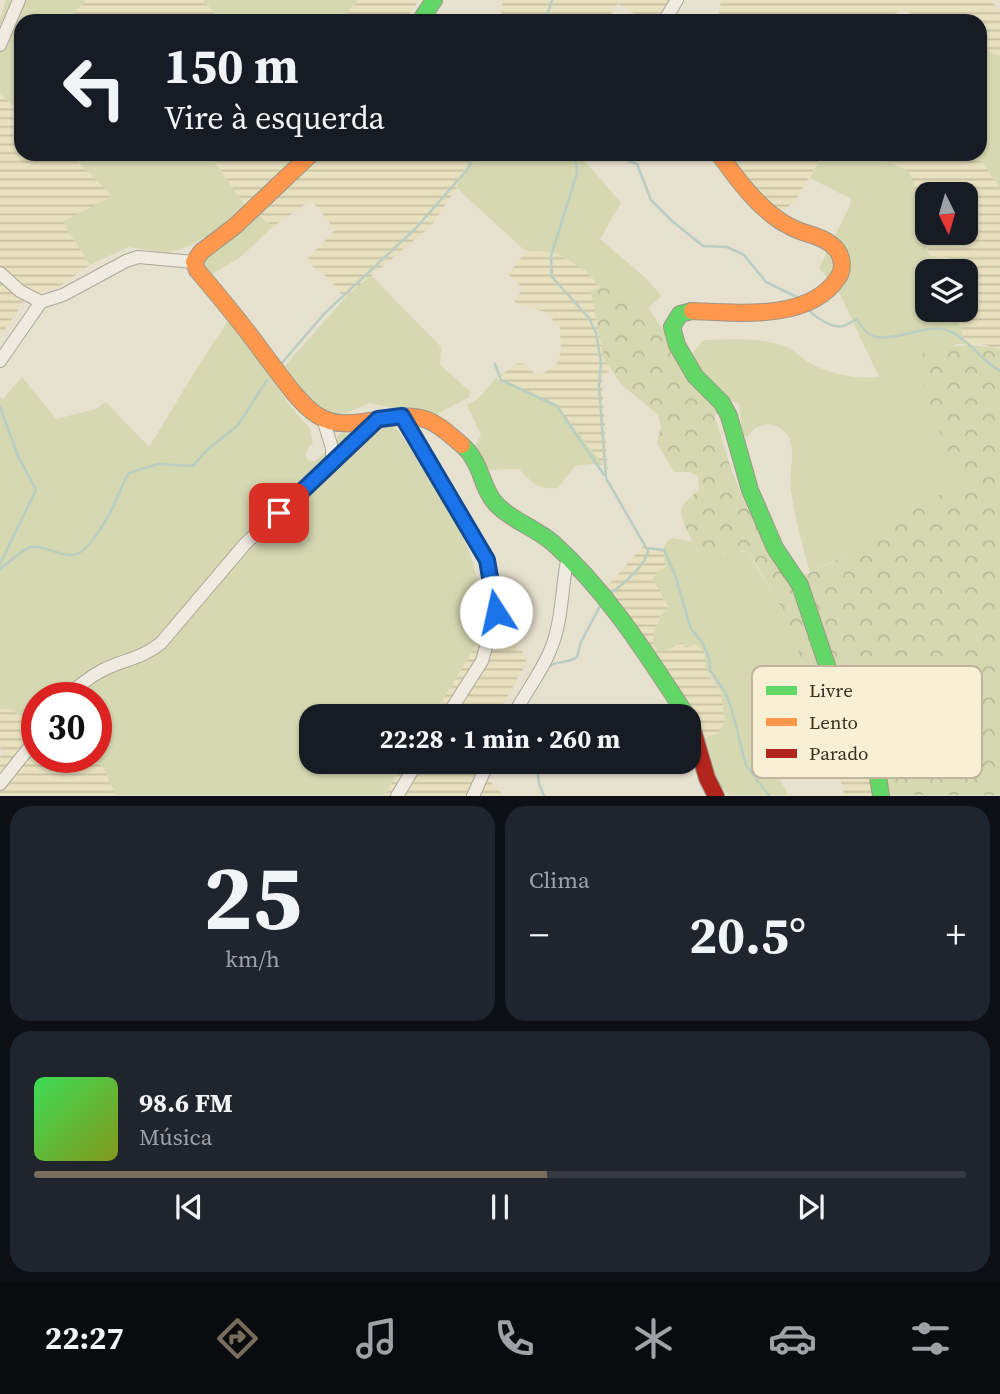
<!DOCTYPE html>
<html lang="pt">
<meta charset="utf-8">
<style>
:root{--surface:#171b24;--page:#20242c;--text:#f1f3f6;--muted:#9ea1a6;--line:#363941;--accent:#786d5d}
body{margin:0;font-family:"Source Serif 4",serif;background:var(--page);color:var(--text);height:100vh;display:flex;flex-direction:column;font-size:26px;white-space:nowrap}
*{box-sizing:border-box;margin:0}
p{font-size:23px;color:var(--muted)}
.icon{flex:none;width:38px;height:38px;fill:none;stroke:currentColor;stroke-width:2;stroke-linecap:round;stroke-linejoin:round}
.map{position:relative;height:796px;overflow:hidden}
.panel{display:flex;flex-direction:column;gap:10px;padding:10px;background:#0d0f14;flex:1}
.panel>*{flex:none}
.banner{position:absolute;left:14px;top:14px;width:973px;height:147px;border-radius:21px;box-shadow:0 2px 5px #0004;background:#171b24;color:var(--text);overflow:hidden}
.needle{width:46px;rotate:175deg}
.fabs{position:absolute;left:915px;top:182px;display:grid;gap:14px}
.fabs a{display:grid;place-items:center;width:63px;height:63px;border-radius:14px;background:var(--surface);box-shadow:0 2px 5px #0004;font-size:35px}
.speed{position:absolute;left:21px;top:682px;display:flex;gap:14px;font-size:35px;font-weight:700;text-align:center}
.speed>*{display:grid;place-content:center;width:91px;height:91px;border-radius:50%;background:var(--surface);box-shadow:0 2px 5px #0004;line-height:1}
.speed .limit{border:10px solid #d22;background:#fff;color:#111}
.pin{position:absolute;display:grid;place-items:center;width:60px;height:60px;color:#fff;margin:-30px;border-radius:14px;box-shadow:0 4px 10px #0006}
.me{position:absolute;width:77px;margin:-38px;rotate:350deg;stroke-linejoin:round;filter:drop-shadow(0 0 5px #0008)}
.turn{display:flex;align-items:center;gap:24px;height:147px;padding:0 35px;font-size:32px}
.turn .icon{width:91px;height:91px;stroke-width:2.5}
.turn b{display:block;font-size:49px;line-height:60px}
.big{font-size:52px;font-weight:700;line-height:1.1}
.panel .tile{flex:1;display:flex;flex-direction:column;justify-content:center;gap:10px;min-width:0;padding:0 24px;border-radius:21px;background:var(--page)}
.panel .dial{align-items:center;gap:0}
.dial b{font-size:91px;line-height:1}
.song{display:flex;align-items:center;gap:21px}
.cover{width:84px;height:84px;border-radius:10px;background:linear-gradient(135deg,hsl(130 70% 55%),hsl(70 70% 35%))}
.played{height:7px;border-radius:4px;background:linear-gradient(90deg,var(--accent) 55%,var(--line) 55%)}
.keys{display:flex;justify-content:space-around;direction:ltr}
.heat{display:flex;justify-content:space-between;align-items:center;font-size:38px;direction:ltr}
.panel .tiles{flex:1;display:grid;gap:10px;grid-template-columns:1fr 1fr}
.tile:last-child{grid-column:span 2}
.trip{position:absolute;left:299px;top:704px;width:402px;height:70px;border-radius:21px;background:var(--surface);box-shadow:0 2px 5px #0004;font-weight:700;line-height:70px;text-align:center}
.dock{display:flex;height:112px;justify-content:space-around;align-items:center;background:#090b0e;color:var(--muted)}
.dock .icon{width:49px;height:49px}
.dock .selected{color:var(--accent)}
.dock b{font-size:32px;color:var(--text)}
.map>svg:first-child{display:block}
</style>
<div class="map">
<svg width="1000" height="796" viewBox="0 0 1000 796">
<defs>
<pattern id="farmland-rules" width="6" height="5" patternUnits="userSpaceOnUse" patternTransform="scale(1.75)"><rect width="6" height="5" fill="#e7e1bf"/><path d="M0 2.5h6" fill="none" stroke="#c7c1a4"/></pattern>
<pattern id="forest-crowns" width="20" height="18" patternUnits="userSpaceOnUse" patternTransform="scale(1.75)"><rect width="20" height="18" fill="#d5d8b1"/><path d="M2 6a3 3 0 1 1 6 0M12 15a3 3 0 1 1 6 0" fill="none" stroke="#b8ba98"/></pattern>
</defs>
<rect width="100%" height="100%" fill="#e7e1cf"/>
<g fill="url(#farmland-rules)" fill-rule="evenodd">
<polygon points="86,0 203,0 221,21 72,21 69,18"/>
<polygon points="358,0 419,0 405,21 340,21"/>
<polygon points="503,0 674,0 664,21 646,21 618,4 606,21 500,21"/>
<polygon points="721,0 990,0 1000,11 1000,57 980,47 980,21 928,21 903,10 890,16 888,21 718,21"/>
<polygon points="0,94 21,112 21,154 71,154 113,197 63,222 90,265 57,288 29,294 0,337"/>
<polygon points="209,154 478,154 461,175 457,188 431,226 345,298 328,278 313,267 308,258 335,230 311,200 273,227 244,204"/>
<polygon points="713,154 823,154 795,201 785,209 772,211"/>
<path d="M866,154H977L1000,188V349L980,344H966L954,310H966L968,276L965,261L929,255L922,221ZM928,194H966V233H928Z"/>
<polygon points="528,249 557,253 586,271 600,287 591,291 604,358 611,369 603,377 602,383 608,471 557,406 496,378 518,363 524,364 535,374 543,373 556,365 561,352 560,328 547,313 514,302 523,288 508,274"/>
<polygon points="643,546 663,550 666,560 660,593 668,607 659,618 652,640 661,651 669,650 682,641 695,644 704,651 711,679 721,692 725,722 722,728 718,733 700,740 603,585 608,585"/>
<polygon points="480,634 512,640 526,656 526,664 496,716 433,716 469,657"/>
<polygon points="0,709 10,709 32,723 37,716 37,758 90,758 101,763 116,795 0,795 0,757 3,753 0,747"/>
<polygon points="864,750 875,795 844,795 834,755"/>
<polygon points="405,761 472,761 503,795 384,796"/>
</g>
<g fill="#d5d8b1">
<polygon points="6,0 86,0 69,18 72,21 21,21 21,112 0,94 0,18"/>
<polygon points="203,0 358,0 340,21 221,21"/>
<polygon points="980,47 1000,57 1000,188 977,154 980,154"/>
<polygon points="71,154 209,154 244,204 273,227 239,258 205,278 203,260 212,240 206,236 192,245 168,253 128,247 90,265 63,222 112,196"/>
<polygon points="478,154 579,154 621,203 600,239 648,280 661,296 648,308 613,283 600,287 586,271 557,253 523,249 457,188 461,175"/>
<path d="M823,154C861,154 875,154 909,172L920,200L924,240L929,255L945,259L965,261L968,276L966,282V271H928V310H954L966,344H956L923,380L928,412L938,428L960,483L955,492L936,496L877,529L858,550L810,572C802,545 795,518 791,490C789,474 795,456 790,440C786,430 778,426 768,424L755,428L748,436H743L739,404L729,399L714,417L705,386L693,363L694,351L704,340C731,340 762,337 787,347C796,351 802,359 810,363C831,375 856,379 879,377L838,290L819,268L850,206L851,199L810,178Z"/>
<polygon points="371,275 441,347 440,365 471,392 468,398 432,416 369,403 347,413 325,417 278,374 345,298"/>
<path d="M230,319L289,404L310,429L313,444L308,448L305,456L309,461H315L328,449L342,431L377,415C383,419 390,423 395,428C402,435 408,446 414,454C445,498 495,575 475,631L480,634L469,657L433,716H312V761H405L384,795H116L101,764L90,758H96V698H63L58,694L52,698H37V716L32,723L10,709H0V397L3,399L22,377L56,419L96,409L106,402L149,447C176,404 200,360 230,319Z"/>
<path d="M496,378L557,406L604,466L591,464L575,466L558,488C537,490 533,483 519,469L486,470L473,450L481,435L467,405L478,399Z"/>
<path d="M673,538L693,542L698,553L718,560C726,551 737,549 748,553L776,598L796,644L810,693L838,744L839,754L811,763L786,739L778,761L777,774L788,795H730L718,784L700,740L718,733L725,722L721,692L706,669L704,651L695,644L685,648L682,641C676,645 669,652 661,651C643,647 661,614 668,607L653,579L656,573L666,567L663,550L666,542Z"/>
</g>
<path fill="url(#forest-crowns)" d="M613,282L647,306L676,349L705,386L732,471L747,508L765,540L799,578L858,550L877,529L936,496L955,492L960,483L938,428L928,412L923,381L917,373L919,360L925,351C952,345 973,343 1000,349V795H875L864,750L839,754L838,744L810,693L796,644L776,598L755,562L748,553L742,550L724,554L717,565L711,566L705,563C699,554 680,521 681,511C682,502 693,496 699,490L698,476L689,472H674L657,443L661,427L658,415L621,384L604,359L591,291Z"/>
<g fill="none" stroke-linecap="round" stroke-linejoin="round">
<g stroke="#bacdc2" stroke-width="2.5">
<polyline points="545,21 552,0"/>
<path d="M575,154L577,173L551,256L552,277L589,318L596,333L601,362L599,387L606,478L648,551C645,566 622,585 610,594"/>
<polyline points="585,154 588,157 592,154"/>
<polyline points="611,154 637,164 651,200 672,221 703,246 727,247 744,255 766,282 797,297"/>
<path d="M808,309C815,317 834,331 846,325C849,324 852,321 856,319C861,324 864,332 871,335C888,344 925,325 942,329C967,334 979,360 1000,371"/>
<polyline points="281,364 324,314 416,228 466,171 476,154"/>
<polyline points="495,364 501,380 557,406 604,475"/>
<polyline points="0,407 18,456 36,490 0,564"/>
<polyline points="646,548 664,550 675,575 691,629 702,642 709,658 710,670 725,692 731,707 746,765 769,796"/>
<path d="M0,569C7,564 24,548 31,547C46,544 65,561 79,553C93,545 111,513 117,498C121,490 123,481 129,473L158,464L193,466L206,451L238,425L267,380"/>
<path d="M548,667C558,660 567,664 577,657L581,642L601,604"/>
<polyline points="525,705 527,716"/>
<polyline points="536,761 539,783 544,796"/>
</g>
<g stroke="#aca698" stroke-width="14">
<g id="street">
<polyline points="664,21 677,0"/>
<polyline points="0,45 19,0"/>
<polyline points="0,273 20,291 41,302 63,295 126,261 138,257 194,262"/>
<polyline points="0,361 41,302"/>
<polyline points="402,416 487,560 496,612 482,661 447,716"/>
<polyline points="323,419 332,448 332,463"/>
<path d="M65,698C76,688 88,678 101,671C123,659 140,660 161,643L245,544L378,419"/>
<path d="M513,716C527,689 549,663 556,633C563,608 562,582 568,557"/>
<polyline points="0,784 37,738"/>
<polyline points="397,796 418,761"/>
<polyline points="473,796 489,761"/>
</g>
</g>
<g stroke="#9c9588" stroke-width="18">
<g id="fast">
<polyline points="420,21 434,0"/>
<polyline points="692,311 680,314 672,327 677,345 695,376 722,403 729,416 750,490 775,548 800,585 838,698 876,764 881,796"/>
<path d="M462,445C482,462 481,488 496,504C512,521 536,528 553,543C608,592 647,655 687,716"/>
</g>
</g>
<g stroke="#9c9588" stroke-width="18">
<g id="slow">
<path d="M311,154L235,226L201,252L194,262L197,270C219,296 241,322 261,350C276,369 297,402 317,415C349,437 392,407 427,420C441,425 451,436 462,445"/>
<path d="M692,311C736,313 809,321 837,279C844,271 843,258 837,250C825,235 804,235 789,226C761,212 737,179 719,154"/>
</g>
</g>
<g stroke="#9c9588" stroke-width="18">
<polyline id="jam" points="690,720 707,778 716,796"/>
</g>
<use href="#street" stroke="#efebe1" stroke-width="12"/>
<use href="#fast" stroke="#63d668" stroke-width="16"/>
<use href="#slow" stroke="#ff974d" stroke-width="16"/>
<use href="#jam" stroke="#b3261e" stroke-width="16"/>
</g>
<g fill="none" stroke-linecap="round" stroke-linejoin="round">
<g stroke="#114b97" stroke-width="18">
<polyline id="route" points="279,513 378,419 402,416 487,560 496,612"/>
</g>
<use href="#route" stroke="#1a73e8" stroke-width="12"/>
</g>
<rect x="752" y="666" width="230" height="112" rx="10" fill="#f8f0d5" stroke="#c0b69e" stroke-width="2"/>
<rect x="766" y="686" width="31" height="9" fill="#63d668"/>
<rect x="766" y="718" width="31" height="8" fill="#ff974d"/>
<rect x="766" y="749" width="31" height="9" fill="#b3261e"/>
<g font-size="19" fill="#3d2f1f">
<text x="809" y="697">Livre</text>
<text x="809" y="729">Lento</text>
<text x="809" y="760">Parado</text>
</g>
</svg>
<div class="fabs">
<a><svg class="needle" viewBox="-14 -14 28 28"><path d="M0-13l5 13h-10z" fill="#e53935"/><path d="M0 13l5-13h-10z" fill="#9ea1a6"/></svg></a>
<a><svg class="icon" aria-label="layers" viewBox="0 0 24 24"><path d="M12 4l9 5-9 5-9-5zM3 14l9 5 9-5"/></svg></a>
</div>
<div class="speed"><div class="limit">30</div></div>
<div class="pin" style="left:279px;top:513px;background:#d93025"><svg class="icon" aria-label="arrive" viewBox="0 0 24 24"><path d="M6 21V4h12l-3 4 3 4H6"/></svg></div>
<svg class="me" style="left:496px;top:612px" viewBox="-20 -20 40 40"><circle r="19" fill="#fff"/><path d="M0-13L10 11 0 6-10 11z" fill="#1a73e8"/></svg>
<div class="trip">22:28 · 1 min · 260 m</div>
<div class="banner">
<div class="turn"><svg class="icon" aria-label="left" viewBox="0 0 24 24"><path d="M17 20v-9H6M10 6l-5 5 5 5"/></svg><div><b>150 m</b>Vire à esquerda</div></div>
</div>
</div>
<section class="panel">
<div class="tiles">
<div class="tile dial"><b>25</b><p>km/h</p></div>
<div class="tile"><p>Clima</p>
<div class="heat"><a>−</a><b class="big">20.5°</b><a>+</a></div>
</div>
<div class="tile">
<div class="song"><i class="cover"></i><div><b>98.6 FM</b><p>Música</p></div></div>
<div class="played"></div>
<div class="keys"><svg class="icon" aria-label="previous" viewBox="0 0 24 24"><path d="M18 5L8 12l10 7zM5 5v14"/></svg><svg class="icon" aria-label="pause" viewBox="0 0 24 24"><path d="M8 5v14M16 5v14"/></svg><svg class="icon" aria-label="next" viewBox="0 0 24 24"><path d="M6 5l10 7-10 7zM19 5v14"/></svg></div>
</div>
</div>
</section>
<nav class="dock">
<b>22:27</b>
<svg class="icon selected" aria-label="directions" viewBox="0 0 24 24"><path d="M12 3l9 9-9 9-9-9zM9 14v-3h6M13 9l2 2-2 2"/></svg>
<svg class="icon" aria-label="music" viewBox="0 0 24 24"><path d="M9 18V5l10-2v13"/><circle cx="6" cy="18" r="3"/><circle cx="16" cy="16" r="3"/></svg>
<svg class="icon" aria-label="phone" viewBox="0 0 24 24"><path d="M5 4h4l2 5-3 2q2 4 5 5l2-3 5 2v4C11 20 4 13 5 4z"/></svg>
<svg class="icon" aria-label="climate" viewBox="0 0 24 24"><path d="M12 3v18M4 7l16 10M4 17L20 7"/></svg>
<svg class="icon" aria-label="car" viewBox="0 0 24 24"><path d="M5 17H2v-5l4-1 3-4h7l3 4 3 1v5h-3M9 17h6M6 11h13"/><circle cx="7" cy="17" r="2"/><circle cx="17" cy="17" r="2"/></svg>
<svg class="icon" aria-label="filters" viewBox="0 0 24 24"><path d="M4 7h16M4 17h16"/><circle cx="9" cy="7" r="2"/><circle cx="15" cy="17" r="2"/></svg>
</nav>
